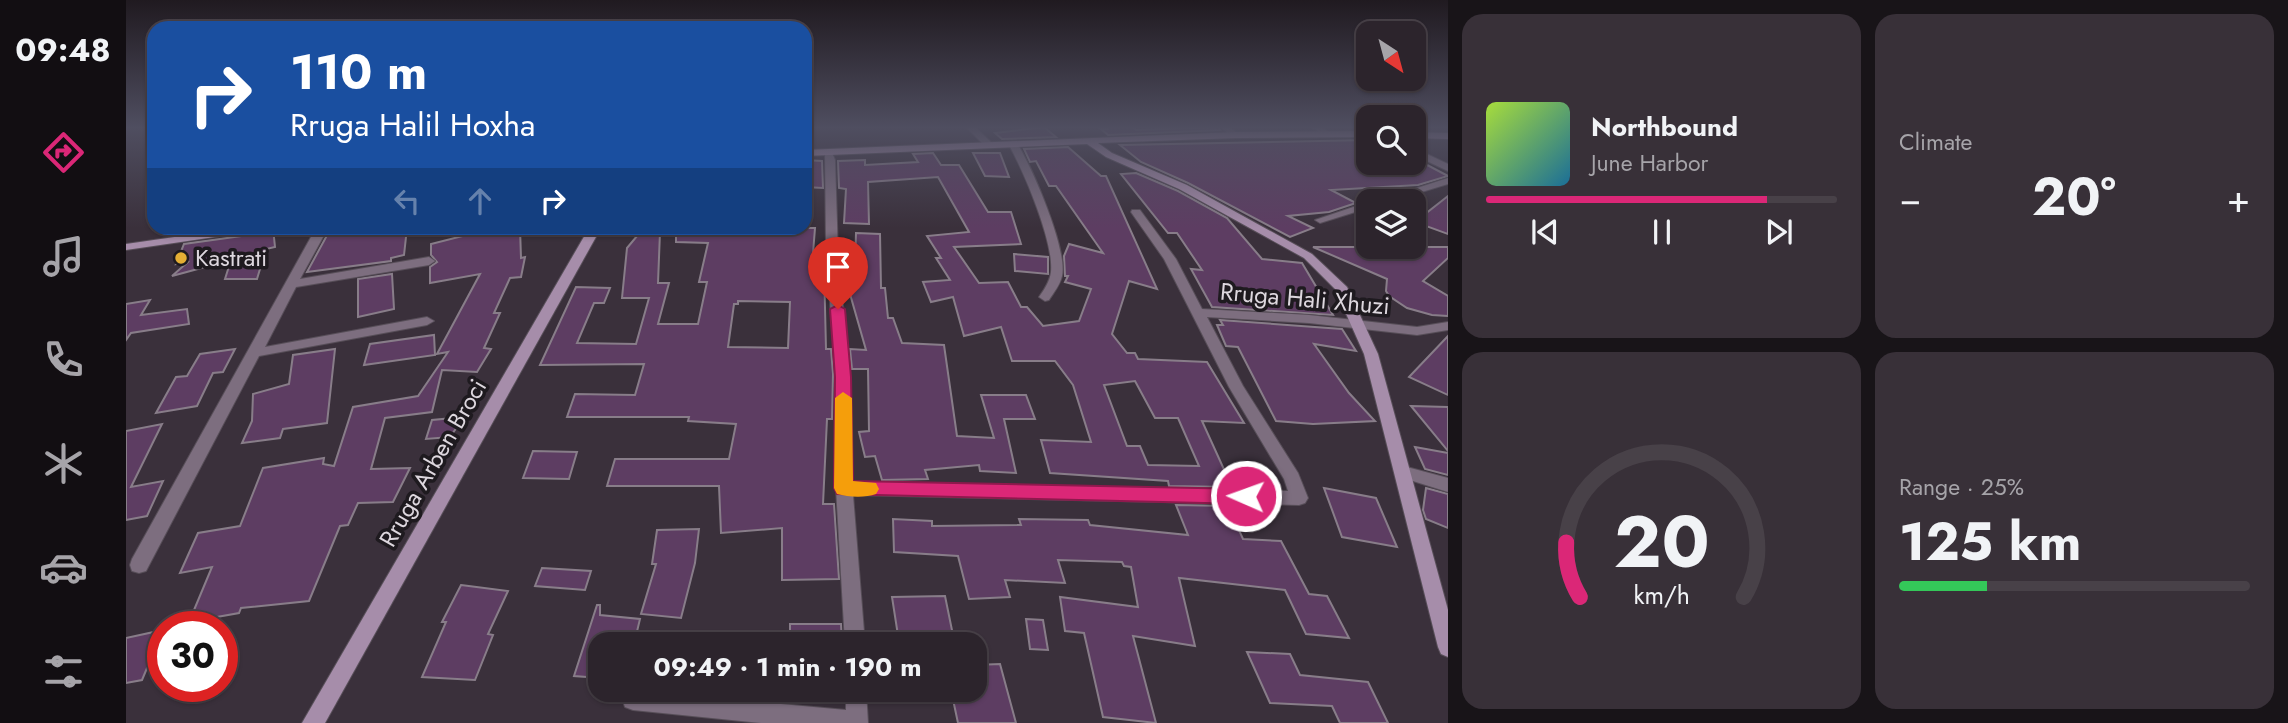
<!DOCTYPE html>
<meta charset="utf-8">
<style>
:root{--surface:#2c242c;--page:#383038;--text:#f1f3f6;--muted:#a6a4a9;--line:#484148;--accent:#db2777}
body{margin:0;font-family:Jost,sans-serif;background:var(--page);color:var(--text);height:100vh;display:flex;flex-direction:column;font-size:26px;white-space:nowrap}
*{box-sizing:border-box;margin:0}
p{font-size:23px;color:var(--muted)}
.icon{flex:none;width:38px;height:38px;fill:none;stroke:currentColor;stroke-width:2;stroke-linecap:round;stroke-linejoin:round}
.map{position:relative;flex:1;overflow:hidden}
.sheet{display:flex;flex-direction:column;gap:14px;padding:14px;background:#181418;width:840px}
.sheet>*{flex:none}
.top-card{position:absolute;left:21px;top:21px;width:665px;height:214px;border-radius:21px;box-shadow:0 2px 5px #0004,0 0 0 2px var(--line);background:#1a4fa0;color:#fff;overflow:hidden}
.needle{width:46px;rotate:144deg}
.fabs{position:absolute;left:1230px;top:21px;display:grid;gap:14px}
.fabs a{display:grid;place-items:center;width:70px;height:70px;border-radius:14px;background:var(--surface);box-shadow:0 2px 5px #0004,0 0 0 2px var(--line);font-size:35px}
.speed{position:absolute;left:21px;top:611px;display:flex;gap:14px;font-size:35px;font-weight:700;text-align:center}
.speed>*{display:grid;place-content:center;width:91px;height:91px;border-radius:50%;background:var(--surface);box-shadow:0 2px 5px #0004,0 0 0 2px var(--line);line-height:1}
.speed .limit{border:10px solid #d22;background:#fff;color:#111}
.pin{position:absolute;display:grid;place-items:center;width:60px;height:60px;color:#fff;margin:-72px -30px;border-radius:50% 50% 50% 0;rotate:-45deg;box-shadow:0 0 7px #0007}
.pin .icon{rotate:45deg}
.me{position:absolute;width:77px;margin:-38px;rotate:272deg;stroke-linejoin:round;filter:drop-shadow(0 0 5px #0008)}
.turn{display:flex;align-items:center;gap:24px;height:147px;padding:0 28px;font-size:32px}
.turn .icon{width:91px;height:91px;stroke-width:2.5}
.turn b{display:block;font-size:49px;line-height:60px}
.lanes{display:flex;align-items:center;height:66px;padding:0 28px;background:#0003;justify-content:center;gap:35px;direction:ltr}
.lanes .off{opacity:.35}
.big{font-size:52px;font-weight:700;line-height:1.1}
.sheet .card{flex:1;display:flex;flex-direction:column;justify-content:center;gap:10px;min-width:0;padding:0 24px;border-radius:21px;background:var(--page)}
.sheet .dial{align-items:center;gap:0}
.dial svg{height:182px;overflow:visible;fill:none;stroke:var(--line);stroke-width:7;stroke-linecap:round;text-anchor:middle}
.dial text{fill:var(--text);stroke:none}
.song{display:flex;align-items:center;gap:21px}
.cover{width:84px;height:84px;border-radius:10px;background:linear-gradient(135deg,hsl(80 70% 55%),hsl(200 70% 35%))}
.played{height:7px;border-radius:4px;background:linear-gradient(90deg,var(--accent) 80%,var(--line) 80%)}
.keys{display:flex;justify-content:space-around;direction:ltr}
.heat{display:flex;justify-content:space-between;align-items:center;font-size:38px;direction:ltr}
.charge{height:10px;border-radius:5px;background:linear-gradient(90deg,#34c759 25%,var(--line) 0)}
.sheet .tiles{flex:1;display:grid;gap:14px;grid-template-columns:repeat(2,1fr)}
.trip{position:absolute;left:462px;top:632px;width:399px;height:70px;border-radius:21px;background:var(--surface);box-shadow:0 2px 5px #0004,0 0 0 2px var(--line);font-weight:700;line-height:70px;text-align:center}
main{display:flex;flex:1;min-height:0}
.dock{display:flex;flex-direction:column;width:126px;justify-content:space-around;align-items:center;background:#120e12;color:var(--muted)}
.dock .icon{width:49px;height:49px}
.dock .current{color:var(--accent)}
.dock b{font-size:32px;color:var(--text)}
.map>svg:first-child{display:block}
</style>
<main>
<nav class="dock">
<b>09:48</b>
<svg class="icon current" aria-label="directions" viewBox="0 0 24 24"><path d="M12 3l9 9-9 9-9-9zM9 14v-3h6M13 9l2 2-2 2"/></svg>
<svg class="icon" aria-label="music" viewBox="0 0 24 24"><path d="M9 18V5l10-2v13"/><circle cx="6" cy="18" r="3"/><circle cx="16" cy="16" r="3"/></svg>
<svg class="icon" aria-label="phone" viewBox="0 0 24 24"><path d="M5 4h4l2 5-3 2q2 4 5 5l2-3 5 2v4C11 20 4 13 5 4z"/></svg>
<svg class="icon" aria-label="climate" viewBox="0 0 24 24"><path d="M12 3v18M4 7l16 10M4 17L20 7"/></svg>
<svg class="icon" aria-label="car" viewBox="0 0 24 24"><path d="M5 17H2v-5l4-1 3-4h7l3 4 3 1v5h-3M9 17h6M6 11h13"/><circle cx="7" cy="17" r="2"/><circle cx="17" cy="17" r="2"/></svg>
<svg class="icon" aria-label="filters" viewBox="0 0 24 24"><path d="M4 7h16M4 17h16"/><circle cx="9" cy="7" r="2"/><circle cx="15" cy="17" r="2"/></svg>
</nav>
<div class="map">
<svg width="1322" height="723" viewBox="0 0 1322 723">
<rect width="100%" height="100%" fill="#3a303b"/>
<g fill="#5d3d62" stroke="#887d89" stroke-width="2" fill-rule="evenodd">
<polygon points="918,127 930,137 876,139 869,133"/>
<polygon points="978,127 1006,127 1010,130 1092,127 1094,130 982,135 975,129 981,129"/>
<polygon points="1242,140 1242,163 1288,163 1288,158 1322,176 1292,185 1205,190 1230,203 1203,212 1162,216 1187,228 1164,237 1062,183 1015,162 994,145"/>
<path d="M942,147L975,176H980L1031,289L1003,281L986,334L1001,353H1009L1012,359L1081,362L1118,423L1076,421L1106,487L1043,486L1042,481L924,473L915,440L965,442L947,385L929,361H886L875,327L838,336L827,297L805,302L797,282L824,280L810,258H815L801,236L843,232L812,177L742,182L743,224L718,223L720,189L713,188L712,161L739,160V165L792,162L787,154L807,153L815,165H833L862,212H885L895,244L828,247L853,283L882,282L895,307H901L917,326L953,321L965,289L939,282L942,276H939L938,256L943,244L977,253L930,186H923L910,161L904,162L898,149ZM1009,381L1029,418H1052L1073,466L1022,465L1014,446H1001L978,385Z"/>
<polygon points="847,153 874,153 883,177 859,176"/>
<polygon points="679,160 696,161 697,188 679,187"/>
<polygon points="1010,173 1052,191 1101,218 1136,259 1176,263 1207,315 1086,307 1065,269 1076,270 1051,233 1042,233 995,174"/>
<polygon points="1322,196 1322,234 1289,222"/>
<polygon points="138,228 147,228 149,247 140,249 131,279 99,279 105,260 46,276 63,261 50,264 58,244 130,234"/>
<polygon points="205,228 281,228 278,255 265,258 265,261 181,272"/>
<polygon points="368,228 394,228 395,258 399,257 395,277 384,278 368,313 374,313 358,348 365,349 351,372 316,370 306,412 259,418 245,469 284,468 267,502 232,503 222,525 214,526 183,601 115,608 113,613 63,622 86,567 54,573 72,533 114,526 137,468 198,458 197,464 208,466 227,407 292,396 322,352 311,354 354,274 304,283 304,267 311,262 305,255 305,244"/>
<path d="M550,228H689L686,266H698L700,349H705L707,374L706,419H701L697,504H708L713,579L656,580V528L595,533L593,486H481L489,459H603L610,424L562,421L563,417H441L449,394L509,395L518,364L414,365L450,287L484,288L478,303H468L451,343L510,344L523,298H496L501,248L516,230L534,232L532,283H543L532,324H572L581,282H573L582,243L550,242ZM612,301L664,302L662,348L602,347L608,304H612Z"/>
<polygon points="730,233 754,234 755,288 759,288 762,318 767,318 776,343 818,345 831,436 868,438 855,395 900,395 909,419 878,419 890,473 854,471 853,465 799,470 802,479 756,480 749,456 739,457 733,432 743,431 742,369 726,369 724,349 740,350 716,266 729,266"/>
<polygon points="1187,247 1322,247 1322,258 1297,281 1322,296 1322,316 1306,315 1281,308 1263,296 1260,291 1261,279"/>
<polygon points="888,254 922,257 922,274 889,271"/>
<polygon points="266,274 268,309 232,317 232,279"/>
<polygon points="24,300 15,315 61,309 63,324 5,333 0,340 0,304"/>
<polygon points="1094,320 1216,329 1230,351 1188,344 1223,393 1249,421 1187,424 1150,421 1112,347 1100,346 1091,325 1097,325"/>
<polygon points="308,335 309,355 238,365 244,344"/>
<polygon points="1322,336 1322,395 1283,377"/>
<polygon points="109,349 97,372 87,373 71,406 30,413 50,377 61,376 74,354"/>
<polygon points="209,349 201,423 157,429 154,438 116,443 126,421 127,394 163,384 167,355"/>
<polygon points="1285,406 1322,407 1322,451"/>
<polygon points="338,417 324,437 300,439 306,420"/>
<polygon points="36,424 5,487 37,481 21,516 0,520 0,431"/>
<polygon points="1289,447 1322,453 1322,475 1299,469"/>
<polygon points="407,451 451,452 443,479 397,478"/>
<polygon points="1198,488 1250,498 1271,547 1216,537"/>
<polygon points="1300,488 1322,494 1322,528 1300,519 1297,510"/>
<polygon points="1050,505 1102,506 1117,539 1155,541 1183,594 1201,596 1223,638 1180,634 1159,590 1053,578 1069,646 1007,636 1030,723 977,717 958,633 939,631 934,597 1012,607 1005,567 998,566 996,562 932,560 939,583 879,580 884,597 843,599 832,556 768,552 767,519 806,521 806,526 895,525 893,519 962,520 964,525 1062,535"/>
<polygon points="573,529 569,563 555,618 515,614 530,564 526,564 531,530"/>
<polygon points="416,568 465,571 459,590 409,586"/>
<polygon points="335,585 382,591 362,634 367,635 349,680 296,677 320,622 316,622"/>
<polygon points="819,596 828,640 773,642 766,597"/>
<polygon points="471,605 474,605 474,615 514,619 508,644 474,644 474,678 448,676"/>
<polygon points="900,619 917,620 922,650 904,649"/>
<polygon points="664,624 715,624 716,644 664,644"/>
<polygon points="37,630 16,680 0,683 0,638"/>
<polygon points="1121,652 1164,654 1174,675 1242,682 1262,723 1214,723 1206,706 1144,703"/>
<polygon points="874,664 890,723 832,723 825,690 849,690 849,665"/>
</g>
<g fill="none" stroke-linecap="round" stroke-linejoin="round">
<g stroke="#574e58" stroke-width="2">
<g id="street">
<polygon points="840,127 849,127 867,144 867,148 861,148"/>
<polygon points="1094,127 1103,127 1114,135 1107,137"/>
<polygon points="1185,127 1195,127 1205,133 1198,135"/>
<path d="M885,143H891C906,167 942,250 936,276C934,285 928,292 923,300L919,301L913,297C918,290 924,281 925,272C928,242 898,172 883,145Z"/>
<polygon points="1288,148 1322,164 1322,171 1288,155"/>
<polygon points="699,150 705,150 709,160 712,254 724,377 726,482 1162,491 1158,479 1103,387 1038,259 1005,212 1006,210 1014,210 1050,259 1076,309 1183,315 1291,327 1322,322 1322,330 1291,335 1183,323 1081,317 1117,386 1172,473 1182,498 1179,503 1173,505 727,495 739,644 719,644 710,488 710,377 700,254"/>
<polygon points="1322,178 1322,184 1266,201 1251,201"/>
<polygon points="1242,202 1242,208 1194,223 1189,220"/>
<polygon points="190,228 202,228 174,279 303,257 309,261 303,265 170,287 139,347 301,317 308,321 301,325 133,356 20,571 13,573 6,571 4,565 6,559"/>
<polygon points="1277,466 1322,478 1322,492 1271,476 1269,472 1271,468"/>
<polygon points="504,690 720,710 720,690 740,690 742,723 635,723 507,710 499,707 496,699 499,691"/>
</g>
</g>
<g stroke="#574e58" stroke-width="2">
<g id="secondary">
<polygon points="1242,131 1242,137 1110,138 972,143 986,153 1061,185 1186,254 1221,287 1252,354 1322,610 1322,657 1315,654 1312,647 1238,354 1209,289 1178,258 1053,189 980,157 961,144 679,156 679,150 1110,132"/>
<polygon points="1288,132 1322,133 1322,139 1288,138"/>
<polygon points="111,228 136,228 130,231 0,250 0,244"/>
<polygon points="463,228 475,228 199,723 176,723"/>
</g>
</g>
<use href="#street" fill="#7d6e7f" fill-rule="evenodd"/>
<use href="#secondary" fill="#a68daa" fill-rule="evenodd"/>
</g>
<linearGradient id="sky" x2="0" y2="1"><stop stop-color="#201a20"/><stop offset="0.56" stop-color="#4f4e60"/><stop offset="1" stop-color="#4f4e60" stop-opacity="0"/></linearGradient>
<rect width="1322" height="228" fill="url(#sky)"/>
<polygon fill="#db2777" stroke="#8e194d" stroke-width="2" points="712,305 719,309 725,377 727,481 1120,489 1127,491 1130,496 1127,502 1120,504 711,494 708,488 709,377 704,309"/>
<path fill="#f59e0b" d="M717,392L726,398L727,481L750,483L753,489L750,494C739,498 722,497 711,494L708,488L709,398Z"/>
<circle fill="#e4ae35" stroke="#1e1a1f" stroke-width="2.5" cx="55" cy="258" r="7"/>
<g text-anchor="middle" stroke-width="7" stroke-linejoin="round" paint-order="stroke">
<g font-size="24" fill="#ddd7de" stroke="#1e1a1f" text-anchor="start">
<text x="69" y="266">Kastrati</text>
</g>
<g font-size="24" fill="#ddd7de" stroke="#1e1a1f">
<text transform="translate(1179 299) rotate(5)" y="8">Rruga Hali Xhuzi</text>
<text transform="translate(307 463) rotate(-60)" y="8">Rruga Arben Broci</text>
</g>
</g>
</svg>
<div class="fabs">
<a><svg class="needle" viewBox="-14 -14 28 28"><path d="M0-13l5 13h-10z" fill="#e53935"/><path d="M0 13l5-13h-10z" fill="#a6a4a9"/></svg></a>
<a><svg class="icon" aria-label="search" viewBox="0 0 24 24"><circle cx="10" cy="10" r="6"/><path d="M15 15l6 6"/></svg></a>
<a><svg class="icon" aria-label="layers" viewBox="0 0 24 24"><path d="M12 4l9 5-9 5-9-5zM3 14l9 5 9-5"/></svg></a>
</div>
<div class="speed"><div class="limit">30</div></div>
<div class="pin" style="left:712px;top:309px;background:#d93025"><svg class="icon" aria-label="arrive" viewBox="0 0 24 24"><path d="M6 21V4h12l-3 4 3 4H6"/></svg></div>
<svg class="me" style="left:1120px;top:496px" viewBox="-20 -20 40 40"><circle r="17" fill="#db2777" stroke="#fff" stroke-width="3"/><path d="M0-11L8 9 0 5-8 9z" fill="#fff"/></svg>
<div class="trip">09:49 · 1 min · 190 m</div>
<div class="top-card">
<div class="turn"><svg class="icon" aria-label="right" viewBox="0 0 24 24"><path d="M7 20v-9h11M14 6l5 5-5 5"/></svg><div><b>110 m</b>Rruga Halil Hoxha</div></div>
<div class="lanes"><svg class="icon off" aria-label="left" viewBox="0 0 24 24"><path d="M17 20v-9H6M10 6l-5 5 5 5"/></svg><svg class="icon off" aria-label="ahead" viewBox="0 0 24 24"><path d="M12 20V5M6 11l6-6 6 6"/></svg><svg class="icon" aria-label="right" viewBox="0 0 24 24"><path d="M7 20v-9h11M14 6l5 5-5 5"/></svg></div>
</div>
</div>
<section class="sheet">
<div class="tiles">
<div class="card">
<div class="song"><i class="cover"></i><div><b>Northbound</b><p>June Harbor</p></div></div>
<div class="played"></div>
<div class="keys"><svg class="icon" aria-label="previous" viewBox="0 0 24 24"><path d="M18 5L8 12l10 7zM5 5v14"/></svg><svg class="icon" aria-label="pause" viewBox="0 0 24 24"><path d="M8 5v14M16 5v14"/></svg><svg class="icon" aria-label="next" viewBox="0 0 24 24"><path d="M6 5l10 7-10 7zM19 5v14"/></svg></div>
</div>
<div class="card"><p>Climate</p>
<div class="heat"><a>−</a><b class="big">20°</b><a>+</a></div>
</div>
<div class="card dial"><svg viewBox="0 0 100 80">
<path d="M14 69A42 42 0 1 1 86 69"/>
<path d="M14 69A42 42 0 0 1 8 45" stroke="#db2777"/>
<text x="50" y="56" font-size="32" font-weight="700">20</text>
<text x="50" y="72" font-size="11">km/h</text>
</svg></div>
<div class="card"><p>Range · 25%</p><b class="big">125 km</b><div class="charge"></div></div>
</div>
</section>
</main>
